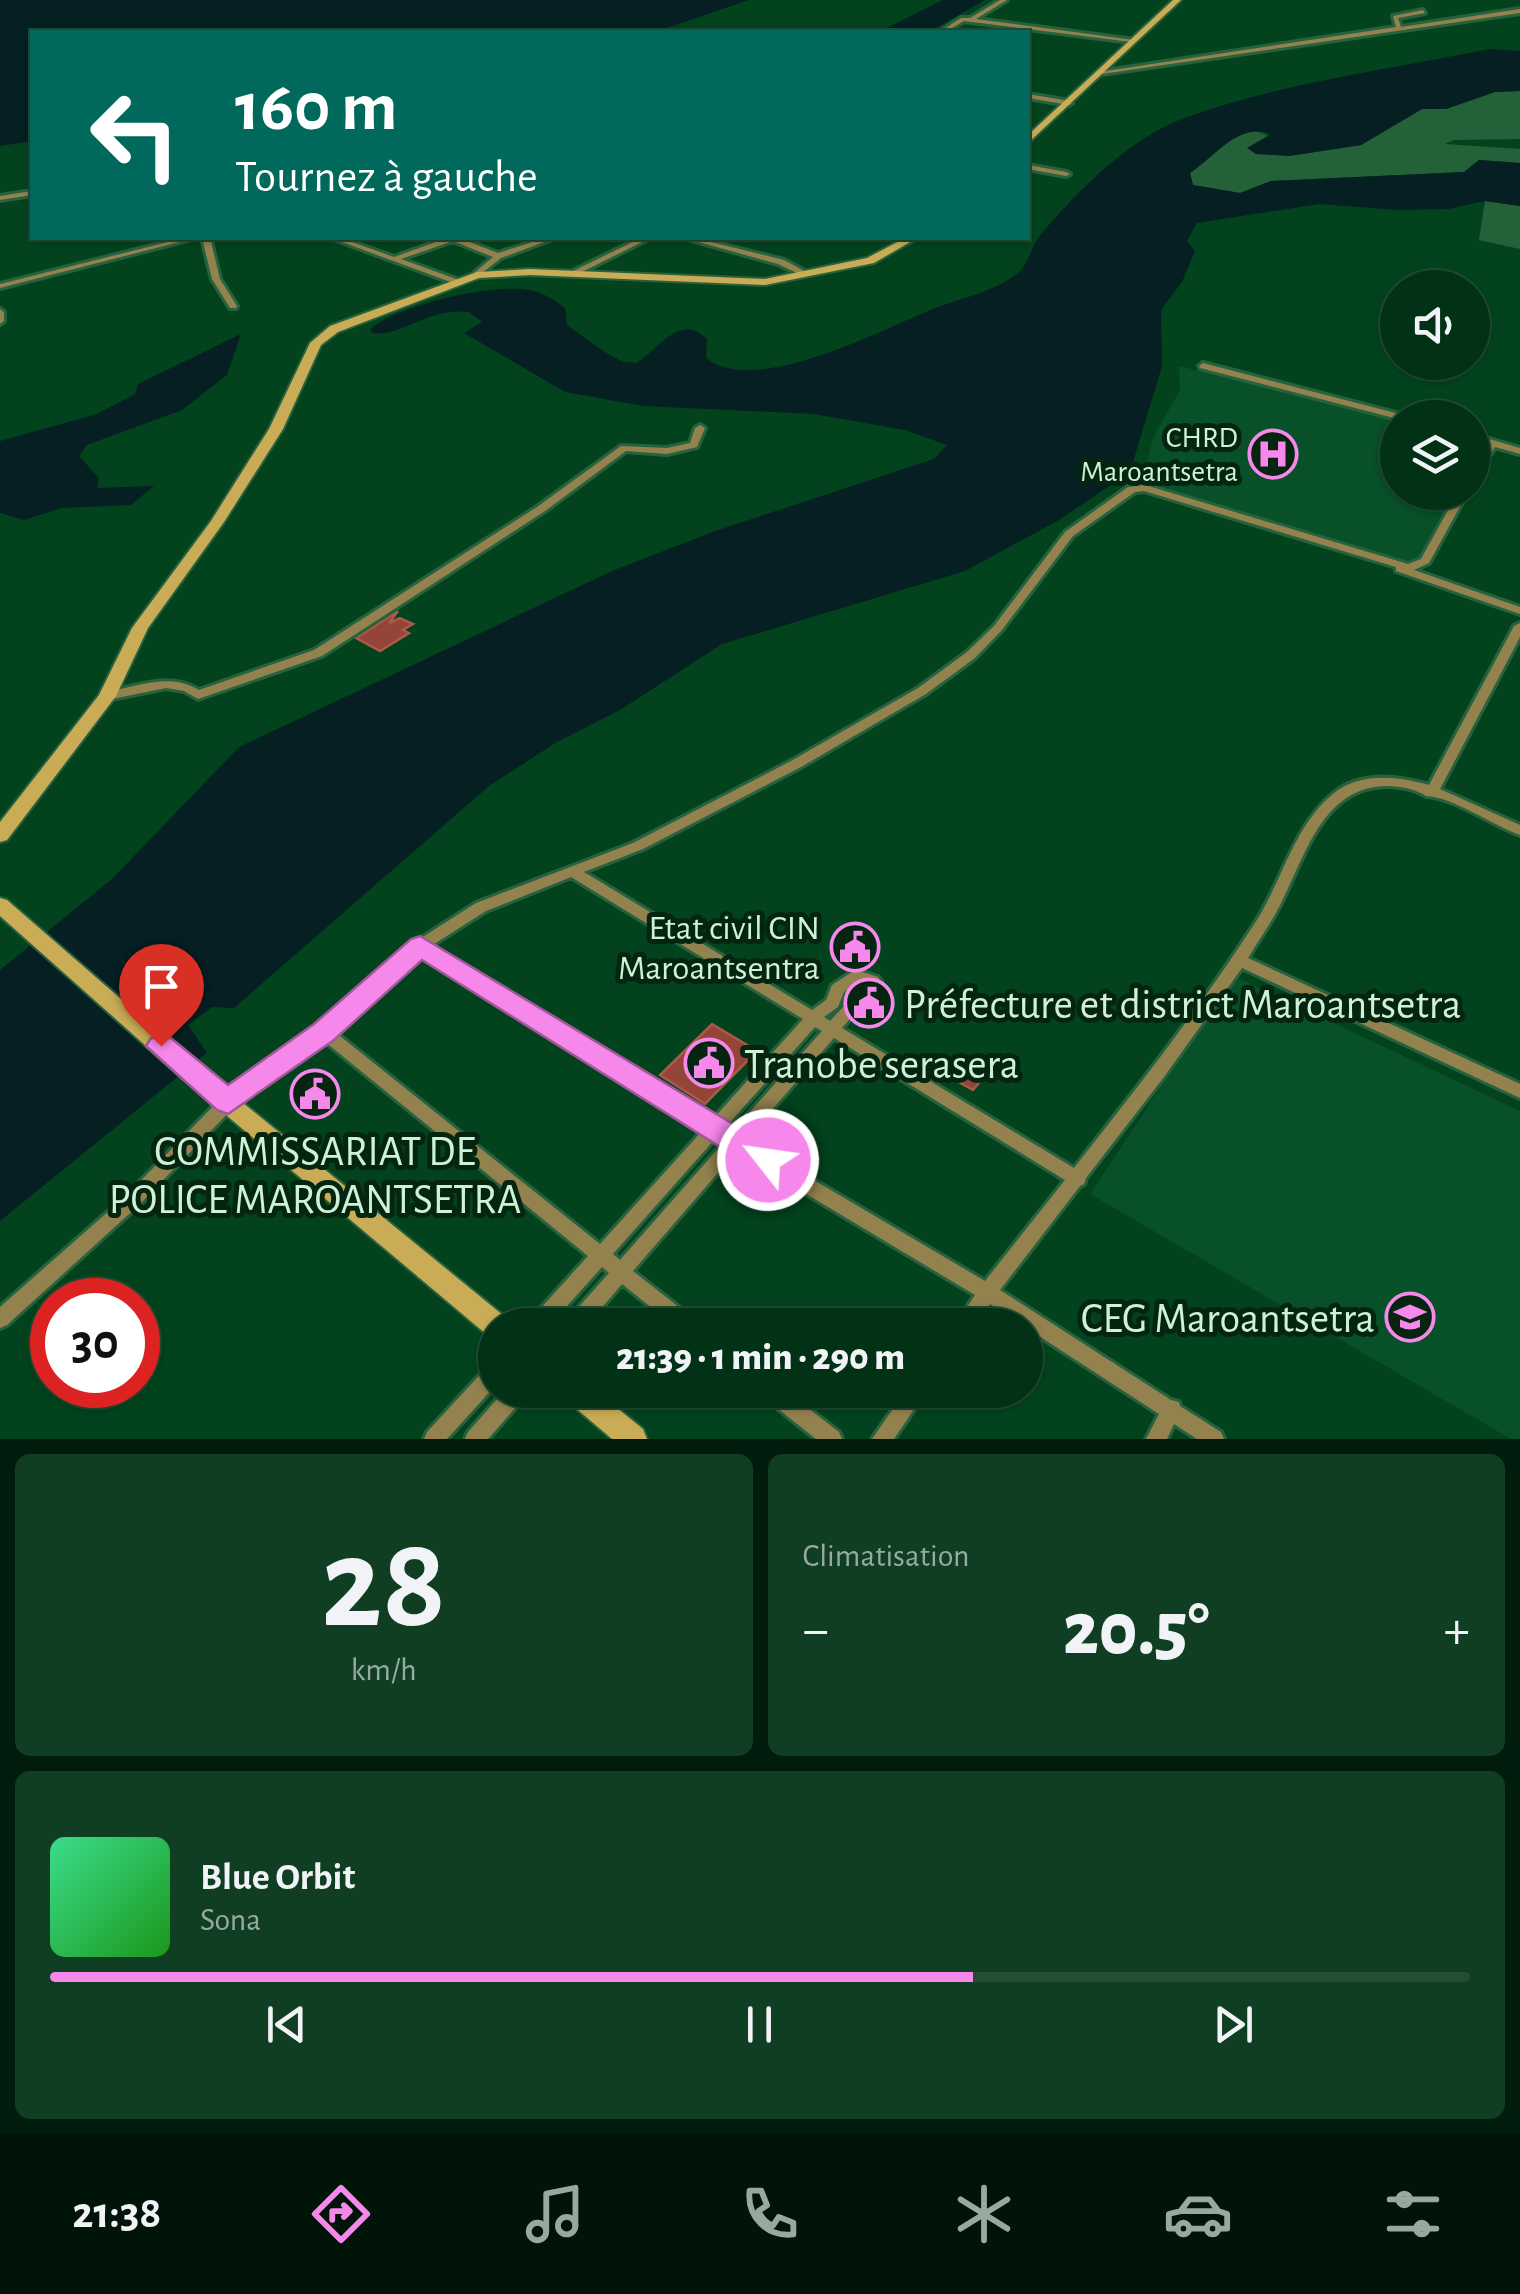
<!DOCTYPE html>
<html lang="fr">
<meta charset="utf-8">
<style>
:root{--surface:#023216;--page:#103e23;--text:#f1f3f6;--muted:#96aaa1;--line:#234d35;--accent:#f788eb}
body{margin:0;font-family:"Alegreya Sans",sans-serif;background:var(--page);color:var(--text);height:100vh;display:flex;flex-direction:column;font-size:38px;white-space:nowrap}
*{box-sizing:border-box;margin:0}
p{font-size:32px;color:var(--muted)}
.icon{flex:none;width:55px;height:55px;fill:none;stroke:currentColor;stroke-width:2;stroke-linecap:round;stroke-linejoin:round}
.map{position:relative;height:1439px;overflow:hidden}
.drawer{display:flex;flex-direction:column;gap:15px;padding:15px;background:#011c0c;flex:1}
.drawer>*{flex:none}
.guide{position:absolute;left:30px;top:30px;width:1000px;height:210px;border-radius:0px;box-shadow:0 2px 8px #0004,0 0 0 2px var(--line);background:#00695c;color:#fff;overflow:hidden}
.controls{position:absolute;left:1380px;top:270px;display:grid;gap:20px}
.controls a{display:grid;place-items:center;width:110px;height:110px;border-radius:50%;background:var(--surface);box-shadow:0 2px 8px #0004,0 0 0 2px var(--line);font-size:50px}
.speed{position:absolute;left:30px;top:1278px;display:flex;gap:20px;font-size:50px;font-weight:700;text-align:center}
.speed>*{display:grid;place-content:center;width:130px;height:130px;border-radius:50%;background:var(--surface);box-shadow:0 2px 8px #0004,0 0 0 2px var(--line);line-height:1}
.speed .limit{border:15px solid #d22;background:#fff;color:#111}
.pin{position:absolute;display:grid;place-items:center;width:85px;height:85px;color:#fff;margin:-102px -42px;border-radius:50% 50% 50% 0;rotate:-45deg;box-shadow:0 0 10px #0007}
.pin .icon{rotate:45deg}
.me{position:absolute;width:110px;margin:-55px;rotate:300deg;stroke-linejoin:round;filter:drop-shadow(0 0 8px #0008)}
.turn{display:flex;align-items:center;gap:35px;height:210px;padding:0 40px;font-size:45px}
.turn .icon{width:130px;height:130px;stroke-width:2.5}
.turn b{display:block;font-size:70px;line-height:85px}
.big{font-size:75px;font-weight:800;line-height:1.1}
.drawer .tile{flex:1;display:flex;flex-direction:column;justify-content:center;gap:15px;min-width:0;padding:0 35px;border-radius:15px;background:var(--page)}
.drawer .dial{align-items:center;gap:0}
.dial b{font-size:130px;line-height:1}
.song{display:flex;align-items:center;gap:30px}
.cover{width:120px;height:120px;border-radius:15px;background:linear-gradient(135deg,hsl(150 70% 55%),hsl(120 70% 35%))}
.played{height:10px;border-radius:5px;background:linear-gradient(90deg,var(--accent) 65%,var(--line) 65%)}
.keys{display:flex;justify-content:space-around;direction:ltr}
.heat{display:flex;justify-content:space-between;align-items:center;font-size:55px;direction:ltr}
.drawer .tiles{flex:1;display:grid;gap:15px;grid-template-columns:1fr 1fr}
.tile:last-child{grid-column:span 2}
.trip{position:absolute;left:478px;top:1308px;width:565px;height:100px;border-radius:50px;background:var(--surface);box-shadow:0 2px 8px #0004,0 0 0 2px var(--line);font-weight:800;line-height:100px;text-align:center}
.tabs{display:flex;height:160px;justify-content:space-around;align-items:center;background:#011409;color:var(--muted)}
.tabs .icon{width:70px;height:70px}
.tabs .current{color:var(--accent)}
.tabs b{font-size:45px;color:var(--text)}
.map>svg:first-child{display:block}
</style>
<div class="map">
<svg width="1520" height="1439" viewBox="0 0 1520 1439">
<rect width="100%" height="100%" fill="#02431d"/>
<g fill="#085027">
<polygon points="1179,366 1397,420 1398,492 1457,493 1421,561 1394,561 1134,482 1144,472 1154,436 1180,390"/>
<polygon points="1234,976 1520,1111 1520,1439 1511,1439 1090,1194"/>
</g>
<g fill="#256138">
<path d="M1520,91V139L1454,140L1445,144L1520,149V163L1479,160L1464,172L1271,181L1240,193L1193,185L1190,173C1231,145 1248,105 1289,156L1361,145L1422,109H1446L1495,92Z"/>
<polygon points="1485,201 1520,206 1520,249 1479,240"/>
</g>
<g fill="#051f23">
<polygon points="0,0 749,0 655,32 32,32 32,141 0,146"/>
<polygon points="943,0 985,0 929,32 879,32"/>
<path d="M1490,49L1520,51V91L1495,92L1446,109H1422L1361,145L1289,156L1256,154L1247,148L1271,134C1239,122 1215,156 1190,173L1193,185L1240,193L1271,181L1464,172L1479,160L1520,163V206L1485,201L1448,209L1397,210L1319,204L1197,223L1187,241L1195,251L1182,282L1161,310L1162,366L1130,472L1059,520L965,571L722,644L620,710L557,742L489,786L234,1008L212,1007L188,1025L207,1053L0,1221V970L112,879L239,747L612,571L715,531L934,459L947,445L905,430L814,414L643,406L565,392L464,333L482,322L469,312C427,307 403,337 372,333L370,329C399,305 492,283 530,290C544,293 555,300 565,308L567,325L603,351L623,362L637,363C660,347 681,313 707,339L706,358C755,397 879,331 928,311C958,298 991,294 1018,273C1029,264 1031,246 1041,234C1079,190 1130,137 1187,117C1283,83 1390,69 1490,49Z"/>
<polygon points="241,334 227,375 182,410 87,445 79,456 99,478 97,488 154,486 131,505 62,508 24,520 0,513 0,441 97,414 135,394 138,384"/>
</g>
<g fill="#944537" stroke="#ab594b" stroke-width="2.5">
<polygon points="398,611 389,623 400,618 413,624 403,630 409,633 380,651 356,638"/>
<polygon points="712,1024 757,1051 705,1104 660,1075"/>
<polygon points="976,1056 993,1066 973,1090 955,1080"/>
</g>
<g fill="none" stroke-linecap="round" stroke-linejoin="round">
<g stroke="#27623e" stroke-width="6">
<g id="minor">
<polygon points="1000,0 1007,0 976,19 1134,40 1131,42 964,21 952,28 961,32 944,29 961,18 970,18"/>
<polygon points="1520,9 1520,13 1102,74 1099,72 1396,27 1393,16 1423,10 1425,13 1398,18 1401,27"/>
<polygon points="1028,94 1069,101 1072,103 1069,105 1028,98"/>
<polygon points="1028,165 1066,172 1070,174 1066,176 1028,169"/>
<polygon points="32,191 32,195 0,200 0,196"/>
<polygon points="184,238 195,238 0,288 0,284"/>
<polygon points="202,238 210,238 220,279 237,306 236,308 230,308 212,279"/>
<polygon points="331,238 341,238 394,257 447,238 459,238 498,253 545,238 555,238 501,258 477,277 474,277 474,273 493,257 453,241 401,259 459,280 460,282 456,284"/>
<polygon points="641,238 650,238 576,275 569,273"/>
<polygon points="684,238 695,238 784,260 810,274 803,276 778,264"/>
<polygon points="892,238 903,238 911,241 907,243"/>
<polygon points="0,309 4,312 4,321 0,324"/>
<polygon points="1203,363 1407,416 1408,418 1398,418 1398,419 1200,368 1199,366"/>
<path d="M700,425L705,428L697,447L667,454L626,451L545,511L322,656L198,699L184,691L166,688L107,700L101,696L107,692C138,686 170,672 199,690L314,650L537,507L621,446L667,448L690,443L695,428Z"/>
<polygon points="1472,434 1520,448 1520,454 1495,447 1476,478 1472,479 1472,467 1487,444 1472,440"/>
<path d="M1145,485L1408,564L1421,559L1458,492H1468L1429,563L1414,570L1520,607V614L1396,571V567L1144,491L1135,492L1073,536L1002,630L975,658L926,694L801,767L643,849L584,872L812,1010L826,1000L832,985L852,972L857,970L878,977L881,981L877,997L854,1014L842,1028L1074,1168C1137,1088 1200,1008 1255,923C1282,882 1294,825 1334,793C1360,772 1398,776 1429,785L1514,626L1520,623V637L1440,789L1520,825V835C1492,825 1453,797 1426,796C1416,789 1402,787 1390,786C1326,784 1307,850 1284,897C1274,919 1260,938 1248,958L1520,1084V1098L1242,968L1164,1077L1086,1178L1084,1184L1080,1186L1000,1290L1171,1400L1179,1402L1180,1406L1221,1432L1224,1439H1197L1174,1424L1167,1439H1146L1159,1414L1025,1327V1325L990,1304L975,1325H955L975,1295L736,1152L633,1271L694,1319L696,1325H673L622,1284L587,1325H566L568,1319L609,1273L602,1267L550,1325H529L531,1319L588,1256L324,1041L234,1107L139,1205L7,1325L0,1328V1307L127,1195L222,1097L318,1028L415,942L476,903L633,843L791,761L918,688L967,652L994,626L1065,532L1128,487ZM571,877L803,1019L712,1120L431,946L486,911ZM421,954L702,1131L600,1244L335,1032ZM859,982L865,984V990L844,1006L830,1021L824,1017L838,1007L844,992ZM815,1027L822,1031L732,1132L725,1128ZM834,1038L1065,1180L985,1281L746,1140ZM715,1139L723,1143L620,1260L613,1254Z"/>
<polygon points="495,1363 495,1386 447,1439 424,1439 427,1432 488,1366"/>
<polygon points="505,1390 528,1390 525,1397 488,1439 465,1439 468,1432"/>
<polygon points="760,1390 785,1390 839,1432 842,1439 816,1439 763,1397"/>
<polygon points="906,1390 927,1390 894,1439 872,1439"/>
</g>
</g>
<g stroke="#27623e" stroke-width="4">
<g id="secondary">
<polygon points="1173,0 1181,0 1028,143 1028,135"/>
<polygon points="905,238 917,238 874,263 765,285 530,275 479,278 338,332 321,345 283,429 224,522 148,628 116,696 7,840 0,842 0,822 99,695 132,628 211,521 269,429 310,343 330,326 477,272 530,269 765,279 867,258"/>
<polygon points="0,898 7,900 198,1066 504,1316 508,1325 495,1325 495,1337 486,1334 182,1078 0,916"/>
<polygon points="561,1390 595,1390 643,1429 647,1439 612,1439 565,1399"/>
</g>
</g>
<use href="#minor" fill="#94824e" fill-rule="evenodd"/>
<use href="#secondary" fill="#c9ac55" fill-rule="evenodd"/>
</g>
<polygon fill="#f788eb" stroke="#a15899" stroke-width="2.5" points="420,936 778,1151 783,1160 778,1170 768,1174 757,1170 422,960 334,1040 228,1114 217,1110 146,1046 151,1038 171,1038 228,1085 314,1024 411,939"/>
<defs>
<g id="hospital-ring" transform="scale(2.5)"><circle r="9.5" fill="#052510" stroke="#f788eb" stroke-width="1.5"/><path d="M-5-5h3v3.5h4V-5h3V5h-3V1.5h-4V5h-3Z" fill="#f788eb"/></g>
<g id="civic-ring" transform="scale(2.5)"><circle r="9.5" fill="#052510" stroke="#f788eb" stroke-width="1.5"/><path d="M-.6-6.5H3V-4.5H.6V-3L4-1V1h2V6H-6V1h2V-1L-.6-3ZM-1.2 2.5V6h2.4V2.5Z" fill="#f788eb"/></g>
<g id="school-ring" transform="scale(2.5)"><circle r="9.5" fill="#052510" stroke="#f788eb" stroke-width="1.5"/><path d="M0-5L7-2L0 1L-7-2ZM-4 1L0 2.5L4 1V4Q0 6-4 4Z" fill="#f788eb"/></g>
</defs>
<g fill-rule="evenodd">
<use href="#hospital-ring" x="1273" y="454"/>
<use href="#civic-ring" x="855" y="947"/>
<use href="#civic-ring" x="869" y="1003"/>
<use href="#civic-ring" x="709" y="1063"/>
<use href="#civic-ring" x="315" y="1094"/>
<use href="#school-ring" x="1410" y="1317"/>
</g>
<g text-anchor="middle" stroke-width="10" stroke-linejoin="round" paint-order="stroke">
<g font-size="30" fill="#cef2d5" stroke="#052510" text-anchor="end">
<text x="1238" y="447">CHRD<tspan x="1238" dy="34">Maroantsetra</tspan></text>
</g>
<g font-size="35" fill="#cef2d5" stroke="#052510" text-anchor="end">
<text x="820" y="939">Etat civil CIN<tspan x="820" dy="40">Maroantsentra</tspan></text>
</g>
<g font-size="42" fill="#cef2d5" stroke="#052510" text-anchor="start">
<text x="904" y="1018">Préfecture et district Maroantsetra</text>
<text x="744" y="1078">Tranobe serasera</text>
<text x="315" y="1165" text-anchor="middle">COMMISSARIAT DE<tspan x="315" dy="48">POLICE MAROANTSETRA</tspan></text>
<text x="1375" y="1332" text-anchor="end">CEG Maroantsetra</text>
</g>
</g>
</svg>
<div class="controls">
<a><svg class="icon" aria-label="sound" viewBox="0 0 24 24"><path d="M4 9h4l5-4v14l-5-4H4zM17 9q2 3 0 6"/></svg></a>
<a><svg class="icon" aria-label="layers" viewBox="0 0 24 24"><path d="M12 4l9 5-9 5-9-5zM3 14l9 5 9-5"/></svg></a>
</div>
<div class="speed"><div class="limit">30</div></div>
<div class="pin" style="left:161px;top:1046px;background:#d93025"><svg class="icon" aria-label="arrive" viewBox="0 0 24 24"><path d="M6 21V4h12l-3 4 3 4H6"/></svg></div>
<svg class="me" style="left:768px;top:1160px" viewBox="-20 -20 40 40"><circle r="17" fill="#f788eb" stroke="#fff" stroke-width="3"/><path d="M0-11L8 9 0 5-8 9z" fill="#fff"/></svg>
<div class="trip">21:39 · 1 min · 290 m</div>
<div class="guide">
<div class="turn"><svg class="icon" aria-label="left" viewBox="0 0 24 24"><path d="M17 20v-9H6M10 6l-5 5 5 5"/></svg><div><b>160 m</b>Tournez à gauche</div></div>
</div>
</div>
<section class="drawer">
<div class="tiles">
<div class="tile dial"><b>28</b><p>km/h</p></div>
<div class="tile"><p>Climatisation</p>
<div class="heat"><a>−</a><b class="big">20.5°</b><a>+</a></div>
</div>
<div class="tile">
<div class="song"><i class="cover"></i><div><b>Blue Orbit</b><p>Sona</p></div></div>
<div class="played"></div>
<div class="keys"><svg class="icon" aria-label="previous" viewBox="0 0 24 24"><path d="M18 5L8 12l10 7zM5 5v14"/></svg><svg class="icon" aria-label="pause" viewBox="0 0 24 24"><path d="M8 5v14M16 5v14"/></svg><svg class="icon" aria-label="next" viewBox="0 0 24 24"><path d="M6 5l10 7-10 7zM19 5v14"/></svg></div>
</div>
</div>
</section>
<nav class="tabs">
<b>21:38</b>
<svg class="icon current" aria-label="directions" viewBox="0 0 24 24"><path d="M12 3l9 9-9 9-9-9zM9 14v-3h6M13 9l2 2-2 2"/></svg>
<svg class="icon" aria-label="music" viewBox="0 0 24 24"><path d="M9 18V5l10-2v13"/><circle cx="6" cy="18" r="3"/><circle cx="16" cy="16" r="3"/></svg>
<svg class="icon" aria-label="phone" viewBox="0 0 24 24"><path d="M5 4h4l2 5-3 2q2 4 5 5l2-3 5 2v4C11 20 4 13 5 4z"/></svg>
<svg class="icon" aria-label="climate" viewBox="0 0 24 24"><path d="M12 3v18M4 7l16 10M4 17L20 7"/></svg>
<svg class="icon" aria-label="car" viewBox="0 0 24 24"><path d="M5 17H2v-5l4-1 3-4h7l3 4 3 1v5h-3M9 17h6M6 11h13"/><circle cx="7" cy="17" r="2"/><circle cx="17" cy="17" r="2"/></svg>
<svg class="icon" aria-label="filters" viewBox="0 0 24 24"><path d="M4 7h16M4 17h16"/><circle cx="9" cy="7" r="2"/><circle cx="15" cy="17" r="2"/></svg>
</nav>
